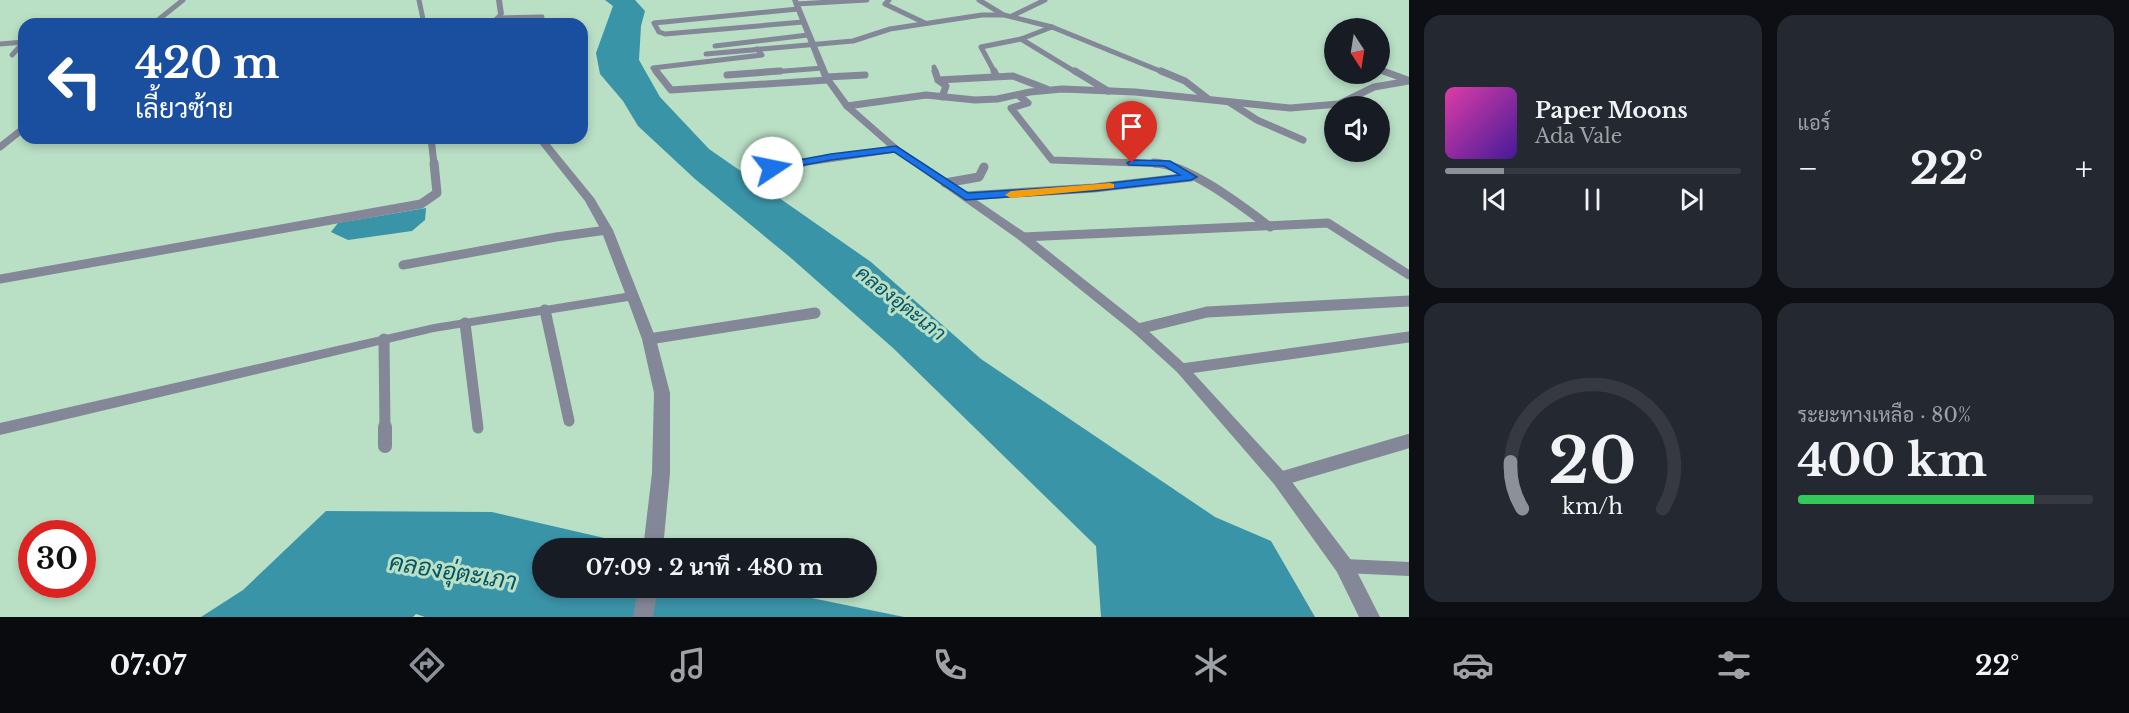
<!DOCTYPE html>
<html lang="th">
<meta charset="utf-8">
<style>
:root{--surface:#171b24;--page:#242831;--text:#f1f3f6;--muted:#9ea1a6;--line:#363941;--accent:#8c9099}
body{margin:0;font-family:"Libre Baskerville",Sarabun,serif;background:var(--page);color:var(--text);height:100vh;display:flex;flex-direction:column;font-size:22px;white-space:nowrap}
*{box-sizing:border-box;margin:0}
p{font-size:20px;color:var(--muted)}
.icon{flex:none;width:33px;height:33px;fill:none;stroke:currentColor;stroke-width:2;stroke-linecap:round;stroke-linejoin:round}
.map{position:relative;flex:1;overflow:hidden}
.drawer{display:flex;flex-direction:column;gap:15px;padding:15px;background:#0d0f14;width:720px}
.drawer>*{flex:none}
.banner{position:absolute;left:18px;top:18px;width:570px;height:126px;border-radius:18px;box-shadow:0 3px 9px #0003;background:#1a4fa0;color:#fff;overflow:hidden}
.needle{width:39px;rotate:168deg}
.buttons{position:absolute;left:1324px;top:18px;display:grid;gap:12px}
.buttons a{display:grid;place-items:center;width:66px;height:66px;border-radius:50%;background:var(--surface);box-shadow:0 3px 9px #0003;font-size:30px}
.speed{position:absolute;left:18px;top:520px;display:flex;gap:12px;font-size:30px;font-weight:700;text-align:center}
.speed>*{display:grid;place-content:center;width:78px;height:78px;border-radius:50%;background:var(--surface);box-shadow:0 3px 9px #0003;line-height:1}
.speed .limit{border:9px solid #d22;background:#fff;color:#111}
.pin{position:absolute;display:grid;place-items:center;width:51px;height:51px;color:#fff;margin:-62px -26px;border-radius:50% 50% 50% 0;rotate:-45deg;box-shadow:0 0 6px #0007}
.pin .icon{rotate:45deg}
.me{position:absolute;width:66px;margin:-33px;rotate:79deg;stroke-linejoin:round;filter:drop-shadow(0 0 4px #0008)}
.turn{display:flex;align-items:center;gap:21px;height:126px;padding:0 18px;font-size:27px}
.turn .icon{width:78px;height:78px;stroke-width:2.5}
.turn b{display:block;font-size:42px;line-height:51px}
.big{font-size:45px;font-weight:700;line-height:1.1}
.drawer .widget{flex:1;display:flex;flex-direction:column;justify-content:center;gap:9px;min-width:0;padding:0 21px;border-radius:18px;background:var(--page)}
.drawer .dial{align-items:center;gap:0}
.dial svg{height:156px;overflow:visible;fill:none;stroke:var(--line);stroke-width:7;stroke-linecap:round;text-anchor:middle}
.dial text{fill:var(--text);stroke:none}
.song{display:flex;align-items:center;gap:18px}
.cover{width:72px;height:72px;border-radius:9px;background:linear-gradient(135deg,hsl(320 70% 55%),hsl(260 70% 35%))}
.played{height:6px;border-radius:3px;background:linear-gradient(90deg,var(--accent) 20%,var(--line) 20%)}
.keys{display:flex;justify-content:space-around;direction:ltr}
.heat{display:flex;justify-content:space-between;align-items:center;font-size:33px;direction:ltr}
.charge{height:9px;border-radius:4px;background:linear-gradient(90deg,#34c759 80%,var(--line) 0)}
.drawer .tiles{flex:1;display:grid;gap:15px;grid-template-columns:repeat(2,1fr)}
.trip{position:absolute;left:532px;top:538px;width:345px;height:60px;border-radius:30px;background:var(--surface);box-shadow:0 3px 9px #0003;font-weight:700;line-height:60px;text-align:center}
.tabs{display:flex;height:96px;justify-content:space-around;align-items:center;background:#090b0e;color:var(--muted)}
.tabs .icon{width:42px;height:42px}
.tabs .selected{color:var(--accent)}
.tabs b{font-size:27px;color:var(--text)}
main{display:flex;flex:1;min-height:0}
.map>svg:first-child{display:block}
</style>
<main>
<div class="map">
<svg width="1409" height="617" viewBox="0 0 1409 617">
<rect width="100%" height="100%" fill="#b9dfc5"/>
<g fill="#3a94a8">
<polygon points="605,0 635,0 645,11 641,26 639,60 660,97 709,149 871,262 981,359 1215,517 1271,541 1315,617 1101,617 1096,546 893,348 791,258 695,179 638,126 623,101 600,74 596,53 613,6"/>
<polygon points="426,208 425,220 412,231 348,240 331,232 338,223"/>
<polygon points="326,511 492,512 652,549 543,549 543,588 763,588 904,617 425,617 416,614 413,617 201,617 243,590"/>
</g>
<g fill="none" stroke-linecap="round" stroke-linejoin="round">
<g stroke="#838797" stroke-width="5">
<polyline points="419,0 424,24"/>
<polyline points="889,0 885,4 925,23"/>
<polyline points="979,0 1002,14"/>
<polyline points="796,4 867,0"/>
<polyline points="798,9 654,23 659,32 665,34 803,22"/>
<polyline points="1012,16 1045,0"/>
<polyline points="499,18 542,17"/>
<polyline points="153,24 183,0"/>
<polyline points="1052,27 1021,39 1077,73"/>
<polyline points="0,44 24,42"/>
<polyline points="715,46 808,35"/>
<polyline points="706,54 853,41 890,29 982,15 1004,15 1052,27 1165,73"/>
<polyline points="12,55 24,42"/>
<polyline points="934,67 936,73"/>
<polyline points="1380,70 1387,73"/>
<polyline points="657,73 653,68 762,55 757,49"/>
<polyline points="759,73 823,68"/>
<polyline points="995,73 981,47 1021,39"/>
</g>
<g stroke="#838797" stroke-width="7">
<polyline points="656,71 671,90 828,80"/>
<polyline points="935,71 938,80 946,86 942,97"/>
<polyline points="994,71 996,75"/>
<polyline points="1075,71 1108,91"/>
<polyline points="1161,71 1185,81 1207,98"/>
<polyline points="1383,71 1408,80"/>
<polyline points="727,75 780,71"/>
<polyline points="826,77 865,75"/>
<polyline points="938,80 1013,76 1047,89"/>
<polyline points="1018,95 1028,103 1011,108 1052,160 1168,164"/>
<polyline points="1229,102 1257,120 1303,140"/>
<polyline points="847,106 926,95 975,100 997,99 1030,92 1062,89 1135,92 1290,108 1339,104 1374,87 1409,81"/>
<polyline points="431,138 434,164"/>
<polyline points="0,147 24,128"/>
<polyline points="794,164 896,149"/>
</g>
<g stroke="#838797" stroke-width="9">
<path d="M1154,163C1188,164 1242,206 1270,227"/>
<polyline points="773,168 802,163"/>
<polyline points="945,183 979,177 984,167"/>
<polyline points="966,196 1094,188 1191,177"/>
<polyline points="1023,237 1328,223 1409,275"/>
<polyline points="403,265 556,237 607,230"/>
<polyline points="0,279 421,204 437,193 434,163"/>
</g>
<g stroke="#838797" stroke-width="11">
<polyline points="545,310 569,421"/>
<polyline points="465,323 478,428"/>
<polyline points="1138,329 1207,312 1409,301"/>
<polyline points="384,339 385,429"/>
<polyline points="649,339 815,313"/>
<polyline points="1182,369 1409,337"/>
</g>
<g stroke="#838797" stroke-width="14">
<polyline points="385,427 385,446"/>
<polyline points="1280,479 1409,441"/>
<polyline points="1344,566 1409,569"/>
</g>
<g fill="#838797" fill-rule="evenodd">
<polygon points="496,0 502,0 504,14 495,24 488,24 498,14"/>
<polygon points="792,0 798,0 830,77 850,104 899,147 1027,234 1143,326 1187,366 1286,474 1351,560 1380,617 1359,617 1337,572 1274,484 1177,372 1133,332 1019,240 893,151 844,108 822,77"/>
<polygon points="535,138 545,138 594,198 613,230 656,339 670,393 670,473 663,549 643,549 652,473 654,393 642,339 628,301 434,332 0,435 0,423 434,324 625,293 601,230 585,201"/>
<polygon points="638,588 658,588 653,617 633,617"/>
</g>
</g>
<polygon fill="#1a73e8" stroke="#114b97" stroke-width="1.5" points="896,146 968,193 1094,185 1180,175 1164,166 1129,165 1127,163 1132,160 1170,161 1197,177 1191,180 1094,191 966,200 894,152 831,160 772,171 767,168 772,165 831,154"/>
<polygon fill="#f59e0b" points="1110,183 1114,184 1114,188 1011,198 1005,195 1011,191"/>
<g text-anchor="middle" stroke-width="6" stroke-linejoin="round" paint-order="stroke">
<g font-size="20" font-style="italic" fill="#065564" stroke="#b9dfc5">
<text transform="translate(901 303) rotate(38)" y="7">คลองอุ่ตะเภา</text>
</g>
<g font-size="24" font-style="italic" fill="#065564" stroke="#b9dfc5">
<text transform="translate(453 572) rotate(9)" y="8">คลองอุ่ตะเภา</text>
</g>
</g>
</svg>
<div class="buttons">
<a><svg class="needle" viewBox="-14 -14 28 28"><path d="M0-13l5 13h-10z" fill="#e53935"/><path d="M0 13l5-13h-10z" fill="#9ea1a6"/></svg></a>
<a><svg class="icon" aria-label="sound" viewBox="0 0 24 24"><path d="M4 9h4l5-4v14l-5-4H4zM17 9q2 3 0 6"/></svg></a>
</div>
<div class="speed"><div class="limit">30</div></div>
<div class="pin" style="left:1132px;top:163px;background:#d93025"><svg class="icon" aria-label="arrive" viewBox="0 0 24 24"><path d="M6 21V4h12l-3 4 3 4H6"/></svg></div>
<svg class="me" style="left:772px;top:168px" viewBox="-20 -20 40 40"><circle r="19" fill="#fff"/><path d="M0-13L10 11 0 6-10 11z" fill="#1a73e8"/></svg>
<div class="trip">07:09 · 2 นาที · 480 m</div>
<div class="banner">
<div class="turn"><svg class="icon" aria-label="left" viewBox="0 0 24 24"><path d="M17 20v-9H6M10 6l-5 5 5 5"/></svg><div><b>420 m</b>เลี้ยวซ้าย</div></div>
</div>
</div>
<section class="drawer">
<div class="tiles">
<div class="widget">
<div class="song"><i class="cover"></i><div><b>Paper Moons</b><p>Ada Vale</p></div></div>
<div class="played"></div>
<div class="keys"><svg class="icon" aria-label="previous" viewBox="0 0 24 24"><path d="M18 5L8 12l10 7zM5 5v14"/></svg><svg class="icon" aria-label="pause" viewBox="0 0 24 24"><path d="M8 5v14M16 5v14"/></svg><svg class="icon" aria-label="next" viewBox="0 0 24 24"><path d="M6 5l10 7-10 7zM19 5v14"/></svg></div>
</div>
<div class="widget"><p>แอร์</p>
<div class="heat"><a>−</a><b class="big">22°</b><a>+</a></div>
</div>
<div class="widget dial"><svg viewBox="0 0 100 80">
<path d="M14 69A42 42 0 1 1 86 69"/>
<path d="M14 69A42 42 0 0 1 8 45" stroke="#8c9099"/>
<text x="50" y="56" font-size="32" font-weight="700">20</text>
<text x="50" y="72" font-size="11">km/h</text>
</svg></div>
<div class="widget"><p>ระยะทางเหลือ · 80%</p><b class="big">400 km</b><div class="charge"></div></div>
</div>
</section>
</main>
<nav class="tabs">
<b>07:07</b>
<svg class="icon selected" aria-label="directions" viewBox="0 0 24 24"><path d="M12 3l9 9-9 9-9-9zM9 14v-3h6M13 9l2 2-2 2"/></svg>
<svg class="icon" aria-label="music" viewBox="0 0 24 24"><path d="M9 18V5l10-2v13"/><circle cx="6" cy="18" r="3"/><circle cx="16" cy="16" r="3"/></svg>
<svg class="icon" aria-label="phone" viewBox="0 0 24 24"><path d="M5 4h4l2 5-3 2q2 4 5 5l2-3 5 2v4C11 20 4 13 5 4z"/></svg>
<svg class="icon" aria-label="climate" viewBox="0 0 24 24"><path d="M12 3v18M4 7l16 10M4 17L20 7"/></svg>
<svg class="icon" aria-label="car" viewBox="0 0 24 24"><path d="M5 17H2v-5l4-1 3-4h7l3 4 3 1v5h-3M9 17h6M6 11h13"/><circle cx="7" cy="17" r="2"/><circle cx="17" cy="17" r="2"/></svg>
<svg class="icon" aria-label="filters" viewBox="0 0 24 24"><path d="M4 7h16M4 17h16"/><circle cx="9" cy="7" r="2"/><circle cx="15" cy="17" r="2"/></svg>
<b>22°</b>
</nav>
